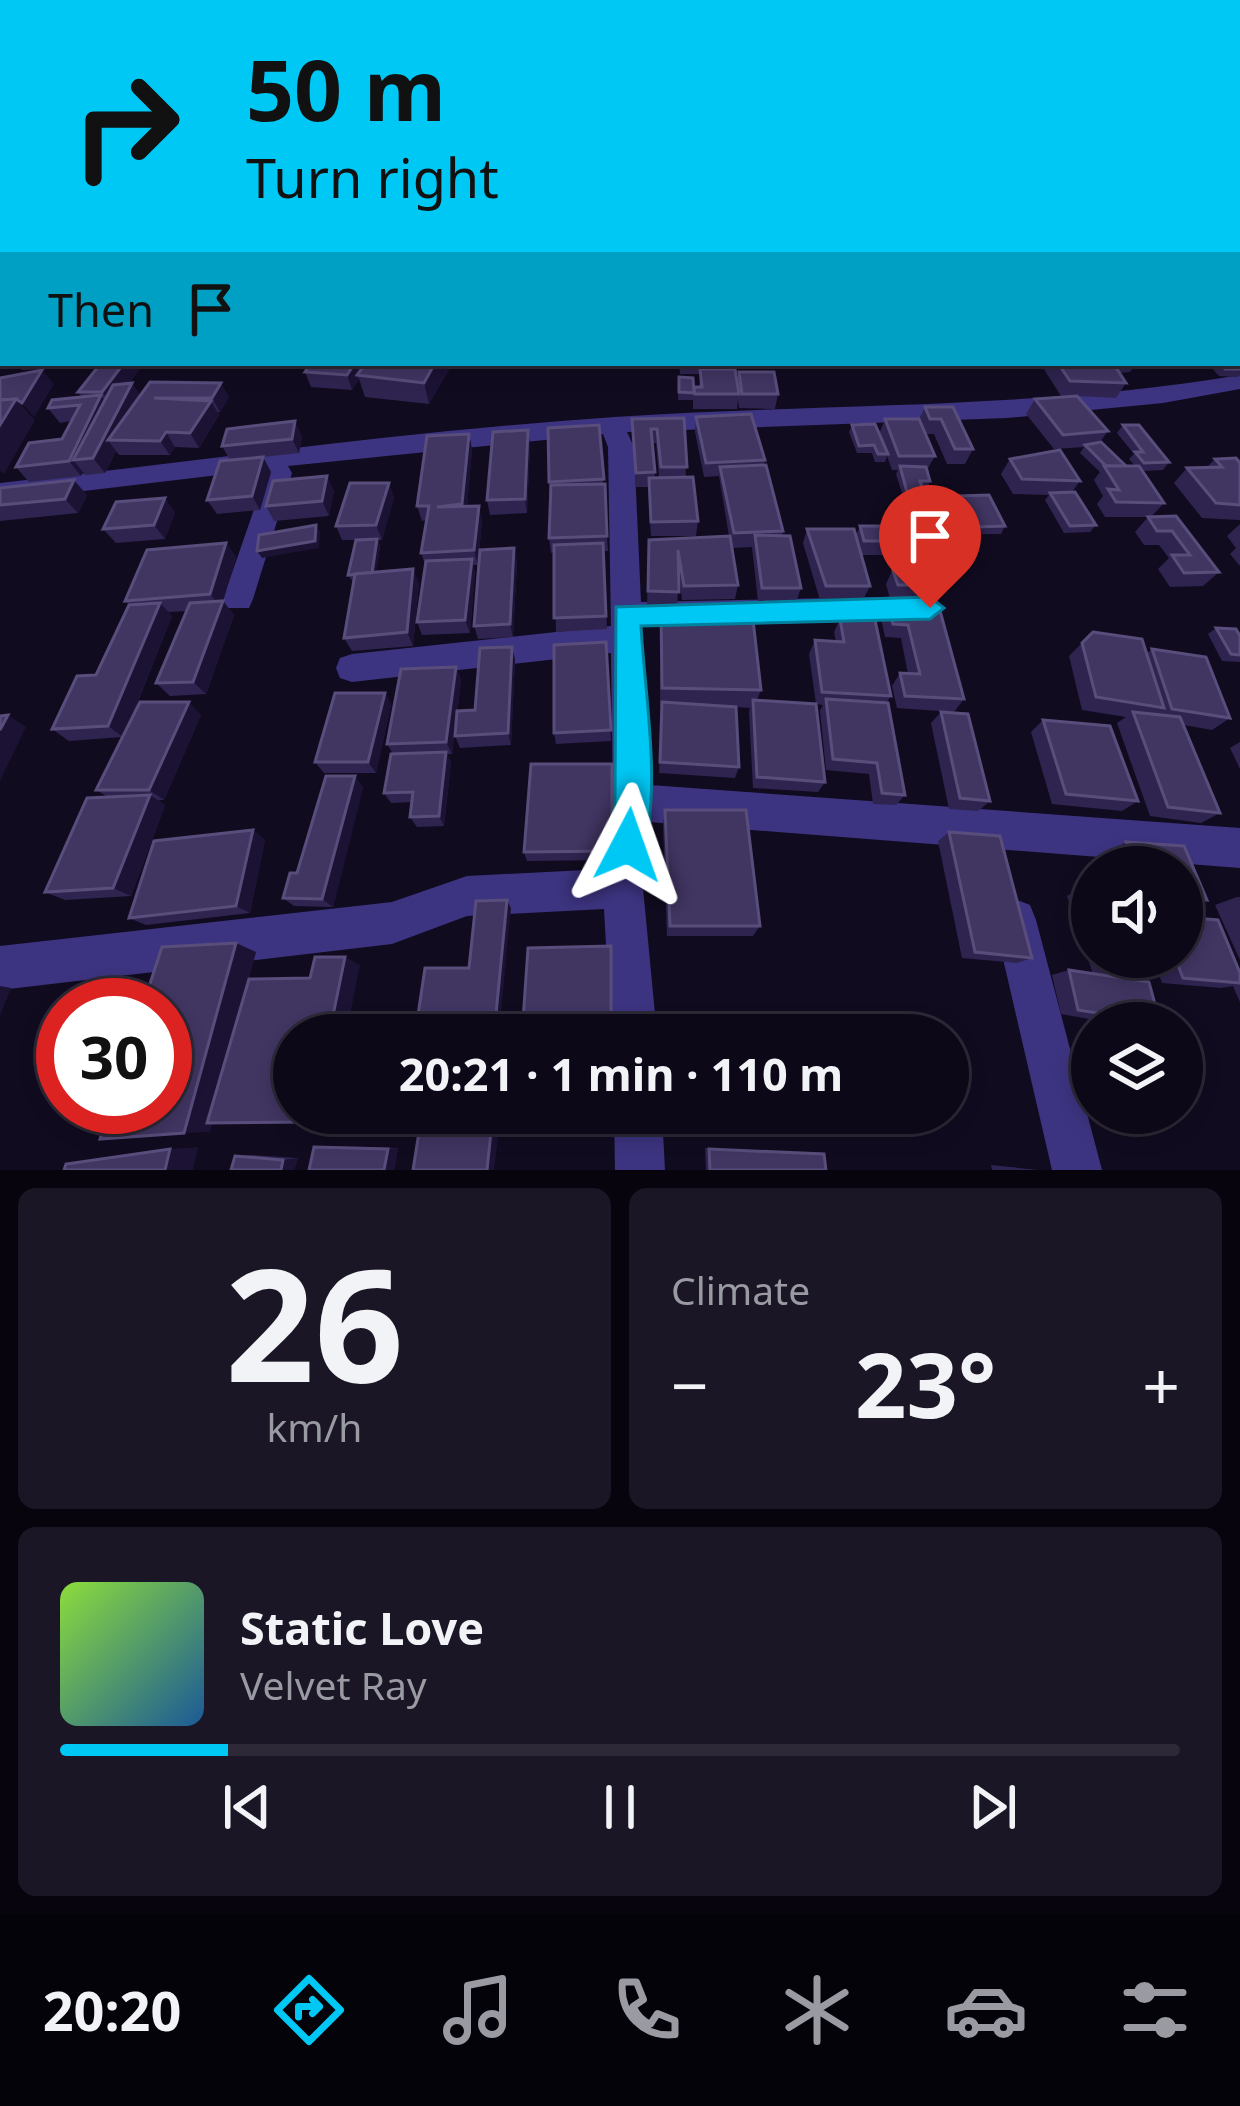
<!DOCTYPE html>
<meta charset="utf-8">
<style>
:root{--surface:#0d0818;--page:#1b1625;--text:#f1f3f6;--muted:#9a9aa2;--line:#2d2937;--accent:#00c8f5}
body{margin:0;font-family:"Noto Sans",sans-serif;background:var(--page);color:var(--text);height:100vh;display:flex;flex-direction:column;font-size:45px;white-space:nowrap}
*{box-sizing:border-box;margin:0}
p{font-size:39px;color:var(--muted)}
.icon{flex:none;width:66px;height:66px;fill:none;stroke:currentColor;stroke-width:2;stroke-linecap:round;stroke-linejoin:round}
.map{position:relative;height:1170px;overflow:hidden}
.side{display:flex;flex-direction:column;gap:18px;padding:18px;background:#07040d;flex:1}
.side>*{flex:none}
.guide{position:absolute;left:0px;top:0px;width:1242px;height:366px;box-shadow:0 6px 18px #0003,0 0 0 3px var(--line);background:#00c8f5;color:#111;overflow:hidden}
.buttons{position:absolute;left:1071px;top:846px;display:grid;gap:24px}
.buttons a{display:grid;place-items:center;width:132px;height:132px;border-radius:50%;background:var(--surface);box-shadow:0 6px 18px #0003,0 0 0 3px var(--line);font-size:60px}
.speed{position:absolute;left:36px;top:978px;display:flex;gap:24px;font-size:60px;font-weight:700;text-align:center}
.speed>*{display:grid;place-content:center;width:156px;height:156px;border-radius:50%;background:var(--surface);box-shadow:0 6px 18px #0003,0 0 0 3px var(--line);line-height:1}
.speed .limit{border:18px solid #d22;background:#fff;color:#111}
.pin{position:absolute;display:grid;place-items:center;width:102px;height:102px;color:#fff;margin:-123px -51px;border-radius:50% 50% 50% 0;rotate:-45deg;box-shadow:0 0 12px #0007}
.pin .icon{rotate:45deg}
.me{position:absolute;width:132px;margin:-66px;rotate:4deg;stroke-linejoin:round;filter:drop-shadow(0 0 9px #0008)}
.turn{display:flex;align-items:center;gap:42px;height:252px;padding:0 48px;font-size:54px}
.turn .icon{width:156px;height:156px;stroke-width:2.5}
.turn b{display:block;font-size:84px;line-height:102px}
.then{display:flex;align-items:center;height:114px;padding:0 48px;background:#0003;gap:24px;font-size:45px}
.big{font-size:90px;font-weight:700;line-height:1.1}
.side .tile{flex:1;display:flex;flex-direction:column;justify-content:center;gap:18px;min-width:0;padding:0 42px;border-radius:18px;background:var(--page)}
.side .dial{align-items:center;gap:0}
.dial b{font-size:156px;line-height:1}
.song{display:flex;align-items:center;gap:36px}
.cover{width:144px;height:144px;border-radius:18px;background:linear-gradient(135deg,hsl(90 70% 55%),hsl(210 70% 35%))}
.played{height:12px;border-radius:6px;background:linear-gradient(90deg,var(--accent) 15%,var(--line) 15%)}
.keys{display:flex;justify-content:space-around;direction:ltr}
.heat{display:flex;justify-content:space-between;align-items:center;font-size:66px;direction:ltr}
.side .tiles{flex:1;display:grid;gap:18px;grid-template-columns:1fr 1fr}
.tile:last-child{grid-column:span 2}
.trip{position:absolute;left:273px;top:1014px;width:696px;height:120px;border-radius:60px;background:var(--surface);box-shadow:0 6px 18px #0003,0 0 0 3px var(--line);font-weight:700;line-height:120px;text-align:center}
.dock{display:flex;height:192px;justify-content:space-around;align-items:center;background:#05030a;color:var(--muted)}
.dock .icon{width:84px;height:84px}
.dock .on{color:var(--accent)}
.dock b{font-size:54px;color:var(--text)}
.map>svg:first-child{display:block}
</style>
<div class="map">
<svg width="1240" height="1170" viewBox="0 0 1240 1170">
<rect width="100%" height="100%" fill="#110b20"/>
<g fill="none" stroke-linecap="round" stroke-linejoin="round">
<g fill="#3d3481" fill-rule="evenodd">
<rect x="1239" y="253" width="1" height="12"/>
<polygon points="3,342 3,359 0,360 0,343"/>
<path d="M1240,375V389L1163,403L1007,418L627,432L634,447L641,602L926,596L937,599L941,608L937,617L926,620L642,627L650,785L1240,828V868L649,822L643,888L657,1035H611L604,909L467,916L392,944L0,990V946L392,902L467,876L605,869L613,802L611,653L352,682L340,678L336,668L340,658L352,654L611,626L608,447L603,434L288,466L292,473L253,599L249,608H227L223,599L268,469L0,501V483C205,460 409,431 615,417C824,403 1032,410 1240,375Z"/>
<polygon points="1015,899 1030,905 1036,920 1102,1170 1052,1170 994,920 1000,905"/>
<polygon points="614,1113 662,1113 665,1170 615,1170"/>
</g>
</g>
<g fill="#2f244f" fill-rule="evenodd">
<polygon points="1239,345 1240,375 1238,377 1219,376 1207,363 1239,363"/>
<polygon points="16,363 75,363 71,368 22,370"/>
<polygon points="311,363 462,363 460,365 452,364 429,404 365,397 359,379 352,390 311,387 305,372"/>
<polygon points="679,363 733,363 732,369 737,382 739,372 778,394 775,409 739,408 738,400 737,409 693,409 693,400 678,400 679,377 694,393 699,387 700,374 680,374"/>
<polygon points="1040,363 1133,363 1135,365 1130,372 1119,373 1126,383 1116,398 1078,396 1108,431 1100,442 1126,466 1135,466 1129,459 1134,454 1117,433 1123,425 1169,462 1163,470 1142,471 1164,503 1151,517 1176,516 1219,572 1203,586 1170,587 1158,569 1169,558 1159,545 1144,545 1135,532 1148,517 1105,517 1097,504 1103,496 1094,480 1100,472 1080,453 1084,447 1054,449 1026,414 1035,399 1071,396 1061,396"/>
<polygon points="142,366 129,383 132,383 140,396 229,397 220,412 218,412 219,415 199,448 175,447 170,455 119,455 116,451 105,473 85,475 83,472 81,476 29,482 16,467 62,439 71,421 60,423 48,408 82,397 78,392"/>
<polygon points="925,407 953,407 973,449 965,464 947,464 934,434 926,434 935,456 927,470 930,481 927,489 923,488 925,497 922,504 905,503 896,474 898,470 892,470 887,456 885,462 875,462 872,453 857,453 849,432 852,425 879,434 885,419 919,419"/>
<polygon points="696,417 765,460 764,465 783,531 782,535 801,588 796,602 758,601 752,547 732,548 738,585 735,599 682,600 679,576 677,606 647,605 649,540 729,536 719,476 704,477 695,432"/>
<path d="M684,418L686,477L698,521L696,536H651L648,487H636L632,419ZM652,443H656L659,477L655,478Z"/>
<polygon points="599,425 607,536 608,551 603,551 607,629 556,632 554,552 551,553 549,538 549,482"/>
<polygon points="528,430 530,445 527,513 490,515 487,500"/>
<polygon points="469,434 472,449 467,506 482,520 478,565 473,565 475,573 470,633 422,635 417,622 425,564 421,553 426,520 422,521 417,506"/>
<polygon points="302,436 299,453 263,457 271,472 260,510 217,514 207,500 230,460 222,446"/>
<polygon points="1010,459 1080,481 1072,492 1096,525 1090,532 1064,533 1045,500 1049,495 1013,494 1001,474"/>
<polygon points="1215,459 1240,463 1240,520 1202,518 1174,483 1187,468 1207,467"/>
<polygon points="0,488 87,495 78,513 0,521"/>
<polygon points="334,490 329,516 274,521 266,506"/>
<polygon points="959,496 1005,526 1001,534 970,534 955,503"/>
<polygon points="394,497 382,540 378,540 380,546 376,572 419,583 413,646 352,651 344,638 353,582 348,575 363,540 342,540 336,526"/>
<polygon points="175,512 165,539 116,543 103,529"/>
<polygon points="1240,524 1240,566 1230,554 1236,548 1227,536"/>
<polygon points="860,526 912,526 932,585 924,599 890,599 886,584 892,571 887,555 861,555 870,586 863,600 820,600 803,543 807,529 856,536"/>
<polygon points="226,543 236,557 223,601 234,615 206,694 170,696 156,683 187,611 168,612 172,616 126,731 201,715 164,800 158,800 165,805 131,896 65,900 45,892 108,797 96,790 122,737 69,741 52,729 96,675 129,605 125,601"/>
<polygon points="514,548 517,562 513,637 478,639 474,626"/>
<polygon points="888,604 939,607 964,699 954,712 897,708 892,686 900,673 908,674 901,638 885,637 881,618"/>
<polygon points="661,609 761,690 757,700 825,782 818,792 753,788 749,712 750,708 736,707 739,767 735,778 659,773 662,706 660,706"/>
<polygon points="840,619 891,696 886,703 905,795 896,805 873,804 869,774 826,770 820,711 823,705 816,704 809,654 815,640 836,642 834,632"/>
<polygon points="1216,628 1240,636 1240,662 1222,661 1208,634"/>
<polygon points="1093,632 1146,654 1152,649 1230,718 1212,730 1184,725 1220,813 1201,823 1150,816 1117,723 1126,717 1082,710 1069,656"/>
<polygon points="606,642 611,741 556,744 554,733"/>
<polygon points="515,659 511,745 460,748 455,736"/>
<polygon points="456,667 461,680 452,754 447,754 451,763 444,826 417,827 410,817 412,802 391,803 384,793 393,754 387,744"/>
<polygon points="385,693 391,705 376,773 324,773 315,762"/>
<polygon points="941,712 990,801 978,811 949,809 931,723"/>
<polygon points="1043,720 1138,801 1122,811 1052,804 1031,732"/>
<polygon points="1240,742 1240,769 1230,748"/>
<polygon points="612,764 612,860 527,861 524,852"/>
<polygon points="363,787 333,907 294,906 283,898 297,873"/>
<polygon points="665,810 760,926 753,936 667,936 663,825"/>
<polygon points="253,830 265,840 250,913 146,925 129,918"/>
<polygon points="949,832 1032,958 1017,963 962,958 938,841"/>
<polygon points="1126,842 1184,846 1207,900 1186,907 1182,907 1182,867 1115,867 1109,851"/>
<polygon points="1083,888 1092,888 1092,957 1137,957 1143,975 1127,979 1160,1023 1112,1023 1061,1014 1052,975 1069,970 1093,974 1067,896"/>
<polygon points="1237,897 1240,897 1240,960 1215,905"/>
<polygon points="1153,957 1182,957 1240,973 1240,1002 1233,986 1221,988 1162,983"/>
<polygon points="327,1146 398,1148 394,1170 314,1147"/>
<polygon points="705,1148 816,1153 824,1154 826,1170 706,1170"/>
<polygon points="252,1155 298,1158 294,1170 231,1170 235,1156"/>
<polygon points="991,1165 1038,1170 992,1170"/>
</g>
<g fill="#1c1234">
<polygon points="3,305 3,332 0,335 0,308"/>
<polygon points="124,363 140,363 142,366 113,406 102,392"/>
<polygon points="355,363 368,363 357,375 359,379 352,390 347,375"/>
<polygon points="435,363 452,364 429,404 424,383"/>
<polygon points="42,370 54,384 34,417 22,403"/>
<polygon points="132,383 142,398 108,440 116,451 105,473 93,458"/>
<polygon points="221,383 229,397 220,412 212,398"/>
<polygon points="101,395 111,410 73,460 83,472 81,476 69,461"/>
<polygon points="16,399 35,420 4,474 0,470 0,425"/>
<polygon points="211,401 219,415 199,448 190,433"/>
<polygon points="295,421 302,436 299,453 292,439"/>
<polygon points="528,430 530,445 527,513 525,499"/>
<polygon points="166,432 175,447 170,455 160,441"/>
<polygon points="469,434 472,449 466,518 441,522"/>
<polygon points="263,457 271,472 260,510 252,496"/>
<polygon points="327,476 334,490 329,516 322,501"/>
<polygon points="74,480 87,495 78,513 65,499"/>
<polygon points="389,483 394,497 382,540 376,525"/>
<polygon points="165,498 175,512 165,539 154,525"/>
<polygon points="479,506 482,520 478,565 474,550"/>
<polygon points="316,525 320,532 319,548 262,558 257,551"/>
<polygon points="377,539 380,546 375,581 371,574"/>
<polygon points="226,543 236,557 221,608 210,594"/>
<polygon points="514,548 517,562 513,637 510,624"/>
<polygon points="472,559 475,573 470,633 465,620"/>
<polygon points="413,569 419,583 413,646 407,632"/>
<polygon points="223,601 234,615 206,694 193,682"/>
<polygon points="160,603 172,616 123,737 108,726"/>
<polygon points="512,647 515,659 511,745 508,733"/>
<polygon points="456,667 461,680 452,754 446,742"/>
<polygon points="385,693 391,705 376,773 368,762"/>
<polygon points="189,702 201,715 164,800 149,790"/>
<polygon points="8,715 26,727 0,781 0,730"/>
<polygon points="446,752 451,763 444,826 439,816"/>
<polygon points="355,776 363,787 333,907 322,899"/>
<polygon points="150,795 165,805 131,896 113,888"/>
<polygon points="253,830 265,840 250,913 236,906"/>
<polygon points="507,900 511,908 499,1035 494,1035"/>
<polygon points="236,943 256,952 210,1132 184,1133"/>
<polygon points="345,957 360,965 346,1035 329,1035"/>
<polygon points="0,986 11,988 0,1016"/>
<polygon points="312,1113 330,1113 328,1122 310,1122"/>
<polygon points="493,1113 501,1113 494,1170 487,1170"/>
<polygon points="198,1147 193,1170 165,1170 170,1149"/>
<polygon points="398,1148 394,1170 384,1170 388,1149"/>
<polygon points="298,1158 294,1170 281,1170 283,1160"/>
</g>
<g fill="#413562" stroke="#584d7b" stroke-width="3">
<polygon points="0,286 3,286 3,305 0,308"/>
<polygon points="101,363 124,363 102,392 78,392"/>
<polygon points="311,363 355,363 347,375 305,372"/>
<polygon points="366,363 435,363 424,383 357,375"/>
<polygon points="1058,363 1113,363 1126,383 1070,381"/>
<polygon points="1220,363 1239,363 1240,369 1225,369"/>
<polygon points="700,369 735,369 739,394 695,394 694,387 702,387"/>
<polygon points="42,370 22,403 16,399 0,400 0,378"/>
<polygon points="739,372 774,372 778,394 742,394"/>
<polygon points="679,377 693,378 694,393 679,392"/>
<polygon points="150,382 221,383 212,398 154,398 211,401 190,433 166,432 160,441 108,440"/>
<polygon points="132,383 93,458 73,460 113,385"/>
<polygon points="101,395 69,461 16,467 29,443 62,439 80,405 48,408 52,400"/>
<polygon points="1077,396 1108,431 1063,435 1035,399"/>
<polygon points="16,399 0,425 0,400"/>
<polygon points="925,407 953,407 973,449 955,449 941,419 930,419"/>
<polygon points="751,414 765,460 706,463 696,417"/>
<polygon points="684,418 687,467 661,467 657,429 651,429 655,472 636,473 632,419"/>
<polygon points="885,419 919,419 935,456 899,456"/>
<polygon points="295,421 292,439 222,446 227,429"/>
<polygon points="875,424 888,454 878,454 874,445 859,446 852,425"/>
<polygon points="599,425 604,479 549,482 548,428"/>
<polygon points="1123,425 1139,425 1169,462 1144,463 1135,452 1143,452"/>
<polygon points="528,430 525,499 487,500 493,432"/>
<polygon points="469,434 462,504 437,507 479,506 474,550 421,553 429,506 417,506 427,436"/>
<polygon points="1101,442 1126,466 1106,466 1085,445"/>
<polygon points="1060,450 1080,481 1022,479 1010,459"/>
<polygon points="263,457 252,496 207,500 220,461"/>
<polygon points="1236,458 1240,463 1240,505 1216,503 1187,468 1222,467 1215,459"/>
<polygon points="766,465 783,531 734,533 720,467"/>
<polygon points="900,466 926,467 930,481 920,481 925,497 908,496"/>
<polygon points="1104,466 1139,466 1164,503 1116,502 1108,489 1119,490"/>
<polygon points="327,476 322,501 266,506 273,481"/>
<polygon points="693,477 698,521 651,522 649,478"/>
<polygon points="74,480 65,499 0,505 0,488"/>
<polygon points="350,483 389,483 376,525 336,526"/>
<polygon points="605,484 607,536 549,538 551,485"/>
<polygon points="1075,492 1096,525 1070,526 1050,493"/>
<polygon points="989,495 1005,526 975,527 959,496"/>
<polygon points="165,498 154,525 103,529 116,502"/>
<polygon points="1176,516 1219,572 1184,573 1172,555 1190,555 1172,531 1157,531 1148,517"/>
<polygon points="316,525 315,541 257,551 259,535"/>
<polygon points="860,526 912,526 932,585 898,585 893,571 904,571 894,541 864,541"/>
<polygon points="807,529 854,529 870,586 826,586"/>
<polygon points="755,535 790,536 801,588 762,588"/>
<polygon points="730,536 738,585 684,586 678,550 679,592 648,591 649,540"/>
<polygon points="377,539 372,573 348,575 356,540"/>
<polygon points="226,543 210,594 125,601 147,550"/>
<polygon points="603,543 606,616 554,618 554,545"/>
<polygon points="514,548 510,624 474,626 480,550"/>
<polygon points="472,559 465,620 417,622 426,561"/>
<polygon points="413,569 407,632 344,638 355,574"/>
<polygon points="223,601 193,682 156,683 190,603"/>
<polygon points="160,603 108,726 52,729 77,676 96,675 129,605"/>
<polygon points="888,604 939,607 964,699 905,696 900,673 920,674 908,625 893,624"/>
<polygon points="661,609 752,611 761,690 662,688"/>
<polygon points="840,619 875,620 891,696 822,692 815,640 844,642"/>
<polygon points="1216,628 1236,629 1240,636 1240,655 1231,654"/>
<polygon points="1093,632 1142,639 1164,708 1096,697 1082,643"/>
<polygon points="606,642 611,730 554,733 554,645"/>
<polygon points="512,647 508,733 455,736 457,711 475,710 480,648"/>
<polygon points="1152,649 1206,657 1230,718 1172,709"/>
<polygon points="456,667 446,742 387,744 401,669"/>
<polygon points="335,693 385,693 368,762 315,762"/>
<polygon points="826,699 888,703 905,795 882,793 877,763 833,759"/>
<polygon points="753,700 816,704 825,782 757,777"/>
<polygon points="140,702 189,702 149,790 96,790"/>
<polygon points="662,702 736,707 739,767 660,762"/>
<polygon points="941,712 968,714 990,801 960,798"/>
<polygon points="1133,712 1180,717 1220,813 1168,807"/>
<polygon points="8,715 0,730 0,716"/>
<polygon points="1043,720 1110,726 1138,801 1066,794"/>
<polygon points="446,752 439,816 410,817 413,792 384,793 391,754"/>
<polygon points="531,764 612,764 612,851 524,852"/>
<polygon points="326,776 355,776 322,899 283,898 290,873 297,873"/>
<polygon points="150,795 113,888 45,892 87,798"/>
<polygon points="665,810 746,810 760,926 670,926"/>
<polygon points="253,830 236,906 129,918 154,841"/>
<polygon points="949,832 1000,836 1032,958 975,952"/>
<polygon points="1126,842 1184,846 1207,900 1182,898 1182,867 1136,867"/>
<polygon points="1083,888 1092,888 1092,913"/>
<polygon points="507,900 494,1035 415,1035 425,968 469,968 476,901"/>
<polygon points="1182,917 1218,920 1240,973 1240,983 1183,978 1175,957 1182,957"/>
<polygon points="236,943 184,1133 100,1139 110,1107 165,1107 165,1005 143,1005 162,947"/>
<polygon points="611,946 611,1035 522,1035 528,948"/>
<polygon points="315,957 345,957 329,1035 294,1035 294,1113 312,1113 310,1122 207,1123 249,979 310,978"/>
<polygon points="1107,957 1137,957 1143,975 1112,972"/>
<polygon points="1069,970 1149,982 1160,1023 1078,1010"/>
<polygon points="422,1113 493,1113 487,1170 413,1170"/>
<polygon points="314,1147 388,1149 384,1170 309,1170"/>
<polygon points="170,1149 165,1170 64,1170 66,1164"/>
<polygon points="709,1149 824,1154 826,1170 710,1170"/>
<polygon points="235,1156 283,1160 281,1170 231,1170"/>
</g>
<linearGradient id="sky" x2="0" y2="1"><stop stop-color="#090612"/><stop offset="0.5" stop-color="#32344e"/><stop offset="1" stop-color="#32344e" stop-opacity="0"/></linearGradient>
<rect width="1240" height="325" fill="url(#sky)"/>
<path fill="#00c8f5" stroke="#00829f" stroke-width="3" d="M930,597L944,608L930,619L641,626C644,689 664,800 640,857L628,863L615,857L610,845L615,802L616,607Z"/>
</svg>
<div class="buttons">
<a><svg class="icon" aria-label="sound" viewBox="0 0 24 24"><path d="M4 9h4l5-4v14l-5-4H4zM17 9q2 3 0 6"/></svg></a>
<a><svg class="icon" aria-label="layers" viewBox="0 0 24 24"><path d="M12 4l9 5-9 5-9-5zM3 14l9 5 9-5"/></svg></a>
</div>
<div class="speed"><div class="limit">30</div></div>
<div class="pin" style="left:930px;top:608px;background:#d93025"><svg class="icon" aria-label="arrive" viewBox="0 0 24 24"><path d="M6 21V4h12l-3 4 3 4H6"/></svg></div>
<svg class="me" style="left:628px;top:845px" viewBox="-20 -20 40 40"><path d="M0-17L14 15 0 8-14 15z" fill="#00c8f5" stroke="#fff" stroke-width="4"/></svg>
<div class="trip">20:21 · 1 min · 110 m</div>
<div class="guide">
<div class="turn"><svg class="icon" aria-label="right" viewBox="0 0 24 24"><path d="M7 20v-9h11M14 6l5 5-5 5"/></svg><div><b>50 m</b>Turn right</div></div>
<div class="then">Then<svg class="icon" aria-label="arrive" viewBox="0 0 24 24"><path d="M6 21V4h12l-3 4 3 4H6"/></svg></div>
</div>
</div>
<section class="side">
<div class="tiles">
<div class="tile dial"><b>26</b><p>km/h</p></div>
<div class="tile"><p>Climate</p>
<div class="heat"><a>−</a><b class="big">23°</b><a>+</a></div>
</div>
<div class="tile">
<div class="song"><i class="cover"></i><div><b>Static Love</b><p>Velvet Ray</p></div></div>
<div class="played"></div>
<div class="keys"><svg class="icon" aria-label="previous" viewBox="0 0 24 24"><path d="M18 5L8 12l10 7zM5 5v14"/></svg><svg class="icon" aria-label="pause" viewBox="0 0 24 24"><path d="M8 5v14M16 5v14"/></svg><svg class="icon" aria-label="next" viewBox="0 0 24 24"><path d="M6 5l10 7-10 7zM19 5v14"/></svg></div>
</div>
</div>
</section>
<nav class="dock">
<b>20:20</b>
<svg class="icon on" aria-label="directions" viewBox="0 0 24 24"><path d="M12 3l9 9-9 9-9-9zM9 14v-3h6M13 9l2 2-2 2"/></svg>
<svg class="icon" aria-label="music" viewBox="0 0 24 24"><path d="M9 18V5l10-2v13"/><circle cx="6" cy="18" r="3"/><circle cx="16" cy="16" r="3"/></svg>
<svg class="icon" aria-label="phone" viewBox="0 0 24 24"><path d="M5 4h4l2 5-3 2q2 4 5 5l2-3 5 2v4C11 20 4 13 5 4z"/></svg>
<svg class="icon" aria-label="climate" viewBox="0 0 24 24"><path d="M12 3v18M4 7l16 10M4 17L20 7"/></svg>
<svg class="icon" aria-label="car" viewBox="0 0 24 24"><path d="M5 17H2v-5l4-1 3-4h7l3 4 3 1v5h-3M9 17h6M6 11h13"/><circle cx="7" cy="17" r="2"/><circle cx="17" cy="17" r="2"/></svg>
<svg class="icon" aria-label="filters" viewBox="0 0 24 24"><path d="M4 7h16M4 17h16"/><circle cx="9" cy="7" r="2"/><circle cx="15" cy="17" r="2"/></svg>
</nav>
